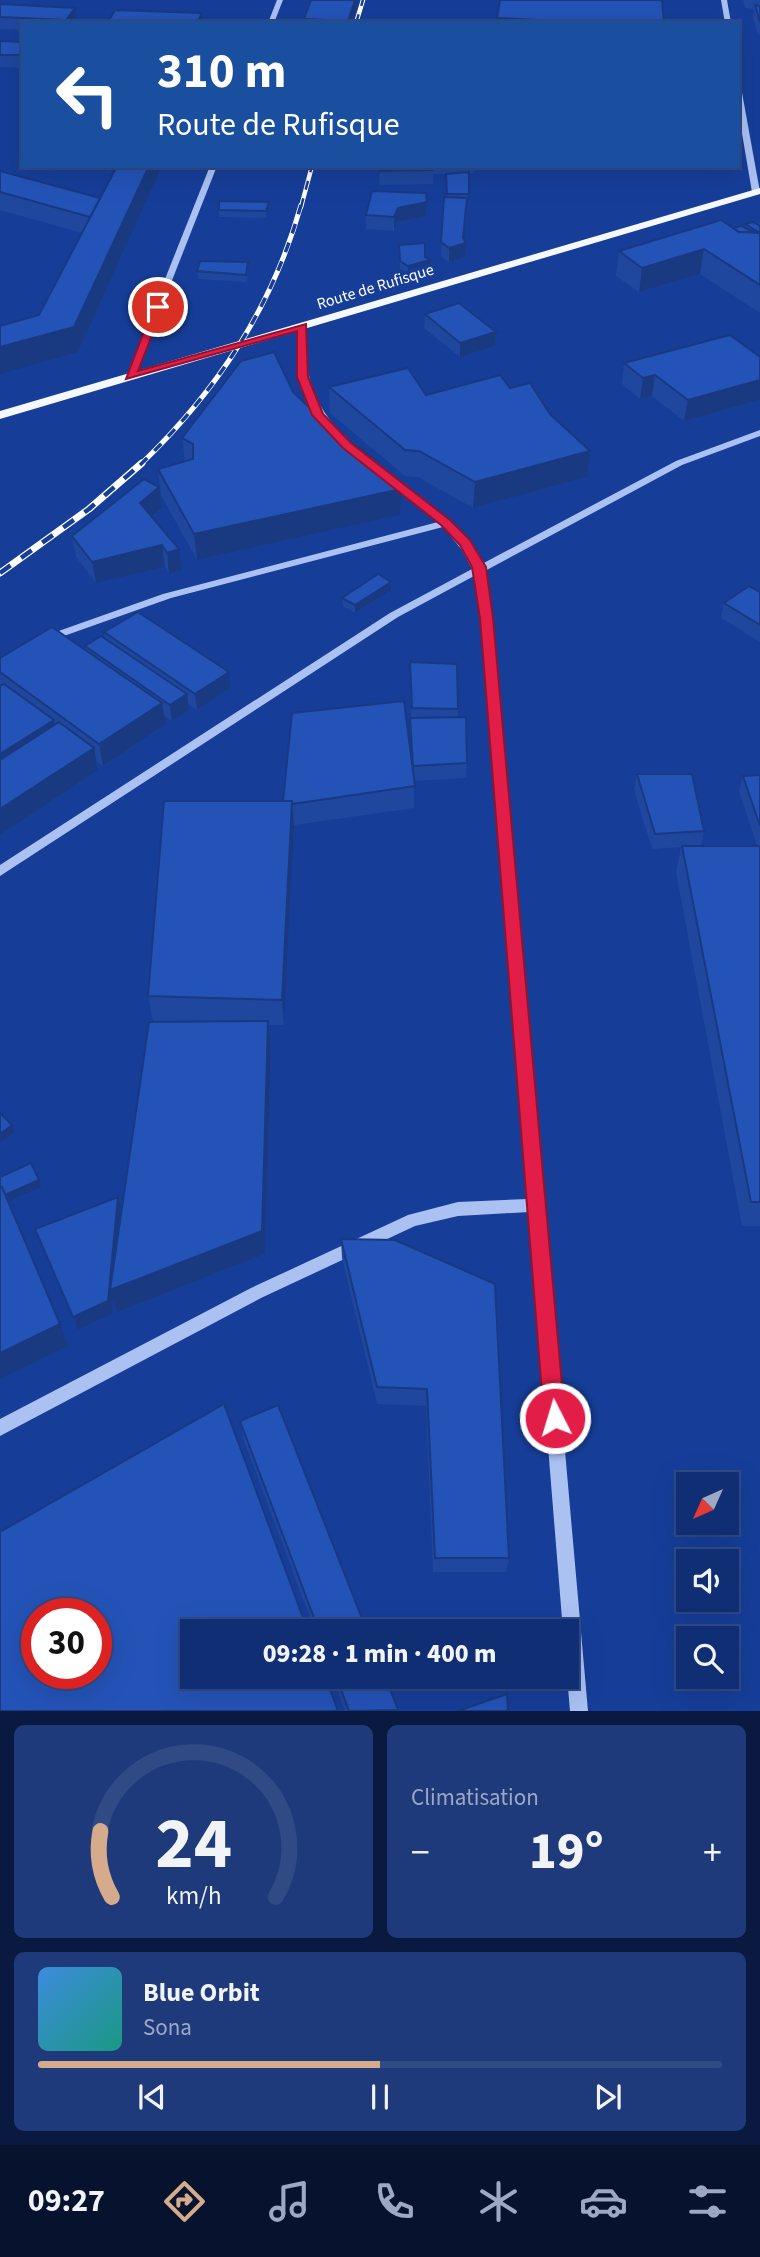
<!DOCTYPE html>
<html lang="fr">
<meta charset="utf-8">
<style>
:root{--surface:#102e73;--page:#1e3a7b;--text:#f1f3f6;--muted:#9ca8c4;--line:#304a85;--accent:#d6ab8b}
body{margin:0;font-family:"Source Sans 3",sans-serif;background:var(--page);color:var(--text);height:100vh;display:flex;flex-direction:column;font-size:26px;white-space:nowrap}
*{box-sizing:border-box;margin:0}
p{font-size:23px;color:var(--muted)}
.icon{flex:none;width:38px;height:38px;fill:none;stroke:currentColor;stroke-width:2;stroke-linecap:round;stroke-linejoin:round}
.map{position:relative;height:1711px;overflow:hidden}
.drawer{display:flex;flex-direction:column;gap:14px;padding:14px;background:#09193f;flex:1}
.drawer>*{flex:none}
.guide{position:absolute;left:21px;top:21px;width:719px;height:147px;border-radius:0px;box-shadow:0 7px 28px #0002,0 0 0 2px var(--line);background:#1a4fa0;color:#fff;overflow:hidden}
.needle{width:46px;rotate:225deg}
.tools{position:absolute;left:676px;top:1472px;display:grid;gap:14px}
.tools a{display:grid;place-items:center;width:63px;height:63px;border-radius:0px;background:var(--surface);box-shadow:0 7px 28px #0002,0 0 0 2px var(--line);font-size:35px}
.speed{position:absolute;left:21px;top:1598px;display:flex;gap:14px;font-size:35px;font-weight:700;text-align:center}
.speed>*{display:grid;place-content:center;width:91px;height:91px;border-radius:50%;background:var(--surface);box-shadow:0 7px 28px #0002,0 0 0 2px var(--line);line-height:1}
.speed .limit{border:10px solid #d22;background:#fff;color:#111}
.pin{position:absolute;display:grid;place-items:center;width:60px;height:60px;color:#fff;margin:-30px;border:4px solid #fff;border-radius:50%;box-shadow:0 2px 7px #0007}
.me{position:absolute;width:77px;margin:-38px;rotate:355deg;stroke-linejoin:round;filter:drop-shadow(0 0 5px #0008)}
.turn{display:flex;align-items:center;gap:24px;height:147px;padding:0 21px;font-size:32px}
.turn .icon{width:91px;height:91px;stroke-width:2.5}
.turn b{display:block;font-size:49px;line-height:60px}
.big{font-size:52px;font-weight:800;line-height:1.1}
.drawer .tile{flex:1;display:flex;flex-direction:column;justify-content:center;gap:10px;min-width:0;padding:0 24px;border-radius:10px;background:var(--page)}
.drawer .dial{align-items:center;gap:0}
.dial svg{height:182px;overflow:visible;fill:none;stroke:var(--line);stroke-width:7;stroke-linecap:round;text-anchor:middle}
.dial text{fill:var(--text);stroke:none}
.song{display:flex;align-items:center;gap:21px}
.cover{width:84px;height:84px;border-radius:10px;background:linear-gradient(135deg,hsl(210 70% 55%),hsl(170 70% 35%))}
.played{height:7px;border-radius:4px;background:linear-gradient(90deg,var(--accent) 50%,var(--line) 50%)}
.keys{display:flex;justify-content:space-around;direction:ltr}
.heat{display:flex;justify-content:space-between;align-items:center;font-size:38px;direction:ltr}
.drawer .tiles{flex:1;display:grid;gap:14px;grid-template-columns:1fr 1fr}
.tile:last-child{grid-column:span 2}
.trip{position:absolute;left:180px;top:1619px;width:399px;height:70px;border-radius:0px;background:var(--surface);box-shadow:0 7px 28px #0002,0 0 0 2px var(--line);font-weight:800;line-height:70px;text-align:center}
.tab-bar{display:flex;height:112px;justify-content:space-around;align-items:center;background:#06122e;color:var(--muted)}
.tab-bar .icon{width:49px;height:49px}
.tab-bar .on{color:var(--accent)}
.tab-bar b{font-size:32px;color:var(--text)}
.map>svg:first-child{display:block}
</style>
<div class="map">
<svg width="760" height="1711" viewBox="0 0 760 1711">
<rect width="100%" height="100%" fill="#163e99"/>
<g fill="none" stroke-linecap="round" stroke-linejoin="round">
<g fill="#aac1f2" fill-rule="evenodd">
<polygon points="277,0 283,0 274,23 268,23"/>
<polygon points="721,0 727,0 731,23 725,23"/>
<polygon points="738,85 741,87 760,192 756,194 752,192 738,110"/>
<polygon points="210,166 217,166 134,377 127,379 126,377"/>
<path d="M303,323L307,326C303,375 312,402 345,438V442H339C304,404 294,377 299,326Z"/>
<path d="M760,430V436L682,465L483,572L489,591L588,1711H570L567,1676V1631H563L529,1212L458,1216L415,1226L261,1298L0,1436V1419L251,1288L408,1215L458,1202L528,1199L479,591L474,576L398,617L0,876V865L390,613L472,569L462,550L443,527L171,598L61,637H53L52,635L53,633L163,594L438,522L363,462V458H369C411,490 455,518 480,565L676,461Z"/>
</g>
<polygon fill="#f5f8ff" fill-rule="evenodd" points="760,188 760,194 0,419 0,411"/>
<g stroke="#fff" stroke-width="4.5">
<g id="rail-far2">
<polyline points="356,23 363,0"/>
<polyline points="301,207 312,166"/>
</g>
</g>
<g stroke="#fff" stroke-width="5">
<path id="rail-far1" d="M140,465C217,391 272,308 301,205"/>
</g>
<g stroke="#fff" stroke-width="7">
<polyline id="rail" points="0,573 89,509 142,463"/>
</g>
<use href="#rail-far2" stroke="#163e99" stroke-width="2.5" stroke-dasharray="9" stroke-linecap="butt"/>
<use href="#rail-far1" stroke="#163e99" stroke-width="3.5" stroke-dasharray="10" stroke-linecap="butt"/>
<use href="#rail" stroke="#163e99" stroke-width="4.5" stroke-dasharray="13" stroke-linecap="butt"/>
</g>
<g fill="#1f479e">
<polygon points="311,0 357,0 358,4 351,23 304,23 304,19"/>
<polygon points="500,0 664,23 497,23"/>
<polygon points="743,0 760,0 760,35 758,35 753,18 754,9 745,8"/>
<polygon points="0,4 75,8 77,20 75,23 23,23 23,30 0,29"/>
<polygon points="0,41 23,42 23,68 0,67"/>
<polygon points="117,166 158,166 159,173 78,352 39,315 82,233 0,210 0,171 100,198"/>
<polygon points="380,166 475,166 474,173 469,174 468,201 467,201 464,239 465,257 449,262 441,256 444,197 447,197 446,174 433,174 433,184 379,185"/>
<polygon points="427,202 426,216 397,222 394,231 366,229 366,215"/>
<polygon points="269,209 266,218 219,217 219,210"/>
<polygon points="760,222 760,313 700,274 639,292 616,276 619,251 744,227 745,224 758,225 758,223"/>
<polygon points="399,245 430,260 430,267 408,274 400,269"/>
<polygon points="248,269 247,282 198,279 197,271"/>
<polygon points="425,314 496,332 495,346 460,357 424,328"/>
<polygon points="760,357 760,400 684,421 652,396 640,399 622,384 624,363"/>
<polygon points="329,387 426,395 587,477 473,508 418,477 405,476 330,413"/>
<polygon points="293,392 327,425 379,472 400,515 197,560 161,495 158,469 185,461 182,438"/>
<polygon points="162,508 152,517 182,570 169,574 165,567 96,583 76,557 72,536"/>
<polygon points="391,590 355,613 343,606 342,598"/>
<polygon points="760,592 760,642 721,618 724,603"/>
<polygon points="104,632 230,688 197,710 188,704 189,710 172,721 164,716 166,724 103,766 97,762 98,770 0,835 0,658 85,649 85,646 105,638"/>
<polygon points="410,662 458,709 458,717 467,763 466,778 414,781 414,808 294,825 284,1025 269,1025 271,1046 265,1254 117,1312 113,1300 112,1314 78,1330 35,1229 122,1210 153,1022 148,996 283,801 411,758 410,733 410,718 411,718"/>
<polygon points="637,774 704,831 701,846 760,846 760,1226 742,1226 676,872 681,847 652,849 634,790"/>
<polygon points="760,775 760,846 757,846 739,791 743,776"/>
<polygon points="341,1239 395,1240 509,1558 506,1572 433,1572 426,1406 377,1404 342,1258"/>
<polygon points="240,1421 367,1631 315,1631 243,1438"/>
<polygon points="332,1676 385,1676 398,1711 345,1711"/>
</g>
<g fill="#193a81">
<polygon points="355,0 357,0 358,4 351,23 348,23"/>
<polygon points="75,8 77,20 75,23 67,23 66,20"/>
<polygon points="202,13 203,23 197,23"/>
<polygon points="149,166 158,166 159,173 78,352 0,374 0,347 74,327"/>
<polygon points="269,202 269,209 266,218 266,211"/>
<polygon points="427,202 426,216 397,222 394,231 394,217 398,208"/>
<polygon points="466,212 464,243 466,243 465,257 449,262 449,248"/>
<polygon points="704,249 700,274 639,292 642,268"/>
<polygon points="430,260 430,267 408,274 408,266"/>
<polygon points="496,332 495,346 460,357 460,343"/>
<polygon points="655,375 652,396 640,399 643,378"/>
<polygon points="760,380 760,400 684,421 688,400"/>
<polygon points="590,451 587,477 473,508 475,482"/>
<polygon points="379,462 379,488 373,467"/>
<polygon points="159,487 162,508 143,524 140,503"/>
<polygon points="401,489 400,515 197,560 194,534"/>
<polygon points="162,545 165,567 96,583 92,562"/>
<polygon points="179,549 182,570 169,574 167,553"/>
<polygon points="391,582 391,590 355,613 355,605"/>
<polygon points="229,672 230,688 197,710 195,694"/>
<polygon points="187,694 189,710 172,721 170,705"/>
<polygon points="162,703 166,724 103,766 99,744"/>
<polygon points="54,720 59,742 0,779 0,754"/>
<polygon points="94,748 98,770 0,835 0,809"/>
<polygon points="292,801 294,827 284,1025 282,1000"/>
<polygon points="268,1021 271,1046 265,1254 117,1312 113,1300 112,1314 78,1330 73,1317 118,1197 122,1211"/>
<polygon points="12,1125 14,1133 0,1143 0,1134"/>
<polygon points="39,1180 41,1187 0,1205 0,1197"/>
<polygon points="60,1324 68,1346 0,1379 0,1353"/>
</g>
<g fill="#2453b8" stroke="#193a81" stroke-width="2" fill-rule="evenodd">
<polygon points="311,0 355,0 348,21 304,19"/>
<polygon points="500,0 662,0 664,23 603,23 497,18"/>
<polygon points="0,4 75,8 66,20 0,17"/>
<polygon points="755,5 760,6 760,22"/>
<polygon points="115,10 202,13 197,23 108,22"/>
<polygon points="0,41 23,42 23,55 0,55"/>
<polygon points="117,166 149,166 74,327 0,347 0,326 39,315"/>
<polygon points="380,166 432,166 433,170 379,171"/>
<polygon points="0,171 100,198 90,217 0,192"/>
<polygon points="469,172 469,194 447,194 446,174"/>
<polygon points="372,191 426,193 427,202 398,208 394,217 366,215"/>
<polygon points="444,197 467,198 463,238 466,243 449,248 441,242"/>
<polygon points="219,201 269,202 266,211 219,210"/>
<polygon points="721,220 739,232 760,233 760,285 704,249 642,268 619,251"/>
<polygon points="753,222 760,226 760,233 745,224"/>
<polygon points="741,226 754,232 739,232 734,228"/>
<polygon points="425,243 425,257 430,260 408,266 400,261 399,245"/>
<polygon points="200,261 248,262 246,275 197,271"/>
<polygon points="459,303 496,332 460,343 425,314"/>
<polygon points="730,335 760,357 760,380 688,400 655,375 643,378 624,363"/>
<polygon points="274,352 293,392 327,425 379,462 373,467 401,489 194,534 158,469 193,459 193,444 182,438 241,361"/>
<polygon points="408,368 426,395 500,375 510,388 530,383 550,414 590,451 475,482 419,451 405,450 329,387"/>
<polygon points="144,479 159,487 140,503 179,549 167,553 162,545 92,562 72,536"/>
<polygon points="378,574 391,582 355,605 342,598"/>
<polygon points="749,586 760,592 760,625 724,603"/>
<polygon points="138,612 229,672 195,694 104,632"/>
<polygon points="52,627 162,703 99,744 0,672 0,658"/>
<polygon points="101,636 187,694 170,705 85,646"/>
<polygon points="410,662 457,664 458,709 412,708"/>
<polygon points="4,684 54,720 0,754 0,686"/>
<polygon points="404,701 415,786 292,804 292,801 283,801 292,713"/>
<polygon points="466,717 467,763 413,766 410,718"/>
<polygon points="59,722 94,748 0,809 0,760"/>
<polygon points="637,774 692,774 704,831 655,834"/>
<polygon points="760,775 760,826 743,776"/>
<polygon points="164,801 292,801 282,1000 148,996"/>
<polygon points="682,846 760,846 760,1202 751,1202"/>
<polygon points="268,1021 262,1231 110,1290 149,1022"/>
<polygon points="0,1113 12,1125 0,1134"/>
<polygon points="31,1163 39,1180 5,1195 2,1187 0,1188 0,1177"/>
<polygon points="2,1187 60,1324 0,1353 0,1188"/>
<polygon points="118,1197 108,1301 73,1317 35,1229"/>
<polygon points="341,1239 395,1240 495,1284 509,1558 435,1558 427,1389 377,1387"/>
<path d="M224,1404L308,1631H192V1676H325L338,1711H0V1532ZM37,1614H96V1673H37Z"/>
<polygon points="278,1405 367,1631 319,1631 240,1421"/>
<polygon points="336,1676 385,1676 398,1710 349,1711"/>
<polygon points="507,1694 508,1711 458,1711"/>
</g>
<polygon fill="#e11d48" stroke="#92132f" stroke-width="2" points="154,305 163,307 138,371 306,324 308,377 323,414 351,443 450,520 470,540 486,567 493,618 565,1418 562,1426 555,1429 547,1426 544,1418 480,618 472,567 460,545 441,525 343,448 312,415 297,377 297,331 126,379"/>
<g text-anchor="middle" stroke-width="7" stroke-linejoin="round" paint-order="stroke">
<g font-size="16" fill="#fff" stroke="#163e99">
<text transform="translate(375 286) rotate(-17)" y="6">Route de Rufisque</text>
</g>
</g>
</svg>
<div class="tools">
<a><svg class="needle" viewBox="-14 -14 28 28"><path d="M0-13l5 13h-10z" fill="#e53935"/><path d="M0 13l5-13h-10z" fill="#9ca8c4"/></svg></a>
<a><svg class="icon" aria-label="sound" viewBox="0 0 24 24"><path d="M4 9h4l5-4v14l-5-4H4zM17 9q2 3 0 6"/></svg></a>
<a><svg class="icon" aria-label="search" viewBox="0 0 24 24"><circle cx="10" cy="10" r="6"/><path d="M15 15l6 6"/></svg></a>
</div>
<div class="speed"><div class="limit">30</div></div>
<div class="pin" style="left:158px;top:307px;background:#d93025"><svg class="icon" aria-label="arrive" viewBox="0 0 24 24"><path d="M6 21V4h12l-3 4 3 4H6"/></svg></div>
<svg class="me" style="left:555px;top:1418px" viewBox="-20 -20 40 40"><circle r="17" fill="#e11d48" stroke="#fff" stroke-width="3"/><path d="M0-11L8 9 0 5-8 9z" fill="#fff"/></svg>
<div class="trip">09:28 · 1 min · 400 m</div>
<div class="guide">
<div class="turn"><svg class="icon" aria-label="left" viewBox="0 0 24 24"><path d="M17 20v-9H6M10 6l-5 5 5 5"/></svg><div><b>310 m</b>Route de Rufisque</div></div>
</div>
</div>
<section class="drawer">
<div class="tiles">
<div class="tile dial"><svg viewBox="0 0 100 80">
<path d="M14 69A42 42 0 1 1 86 69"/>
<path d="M14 69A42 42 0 0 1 9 40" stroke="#d6ab8b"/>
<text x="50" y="56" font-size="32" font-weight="700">24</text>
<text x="50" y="72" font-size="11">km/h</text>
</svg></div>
<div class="tile"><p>Climatisation</p>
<div class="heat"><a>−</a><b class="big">19°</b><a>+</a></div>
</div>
<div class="tile">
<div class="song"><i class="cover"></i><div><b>Blue Orbit</b><p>Sona</p></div></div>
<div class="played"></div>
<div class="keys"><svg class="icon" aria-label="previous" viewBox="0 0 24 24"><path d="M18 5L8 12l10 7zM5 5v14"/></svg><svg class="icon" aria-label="pause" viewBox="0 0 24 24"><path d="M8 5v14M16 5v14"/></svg><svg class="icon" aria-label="next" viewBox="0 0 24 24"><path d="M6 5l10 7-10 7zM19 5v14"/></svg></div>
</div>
</div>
</section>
<nav class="tab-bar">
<b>09:27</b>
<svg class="icon on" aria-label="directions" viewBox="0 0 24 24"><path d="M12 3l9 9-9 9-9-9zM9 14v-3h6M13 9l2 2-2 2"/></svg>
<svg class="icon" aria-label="music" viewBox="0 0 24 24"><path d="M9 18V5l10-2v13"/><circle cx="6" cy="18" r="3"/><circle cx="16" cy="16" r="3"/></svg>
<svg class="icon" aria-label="phone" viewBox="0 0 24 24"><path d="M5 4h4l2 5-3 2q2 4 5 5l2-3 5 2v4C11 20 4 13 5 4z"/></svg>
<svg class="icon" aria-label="climate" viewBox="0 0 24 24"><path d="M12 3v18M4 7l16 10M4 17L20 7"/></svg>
<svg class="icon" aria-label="car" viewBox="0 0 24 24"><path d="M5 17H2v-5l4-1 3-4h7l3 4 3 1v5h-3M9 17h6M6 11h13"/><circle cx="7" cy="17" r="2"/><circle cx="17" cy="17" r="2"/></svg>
<svg class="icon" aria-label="filters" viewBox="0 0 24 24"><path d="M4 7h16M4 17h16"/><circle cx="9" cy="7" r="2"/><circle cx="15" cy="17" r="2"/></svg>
</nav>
